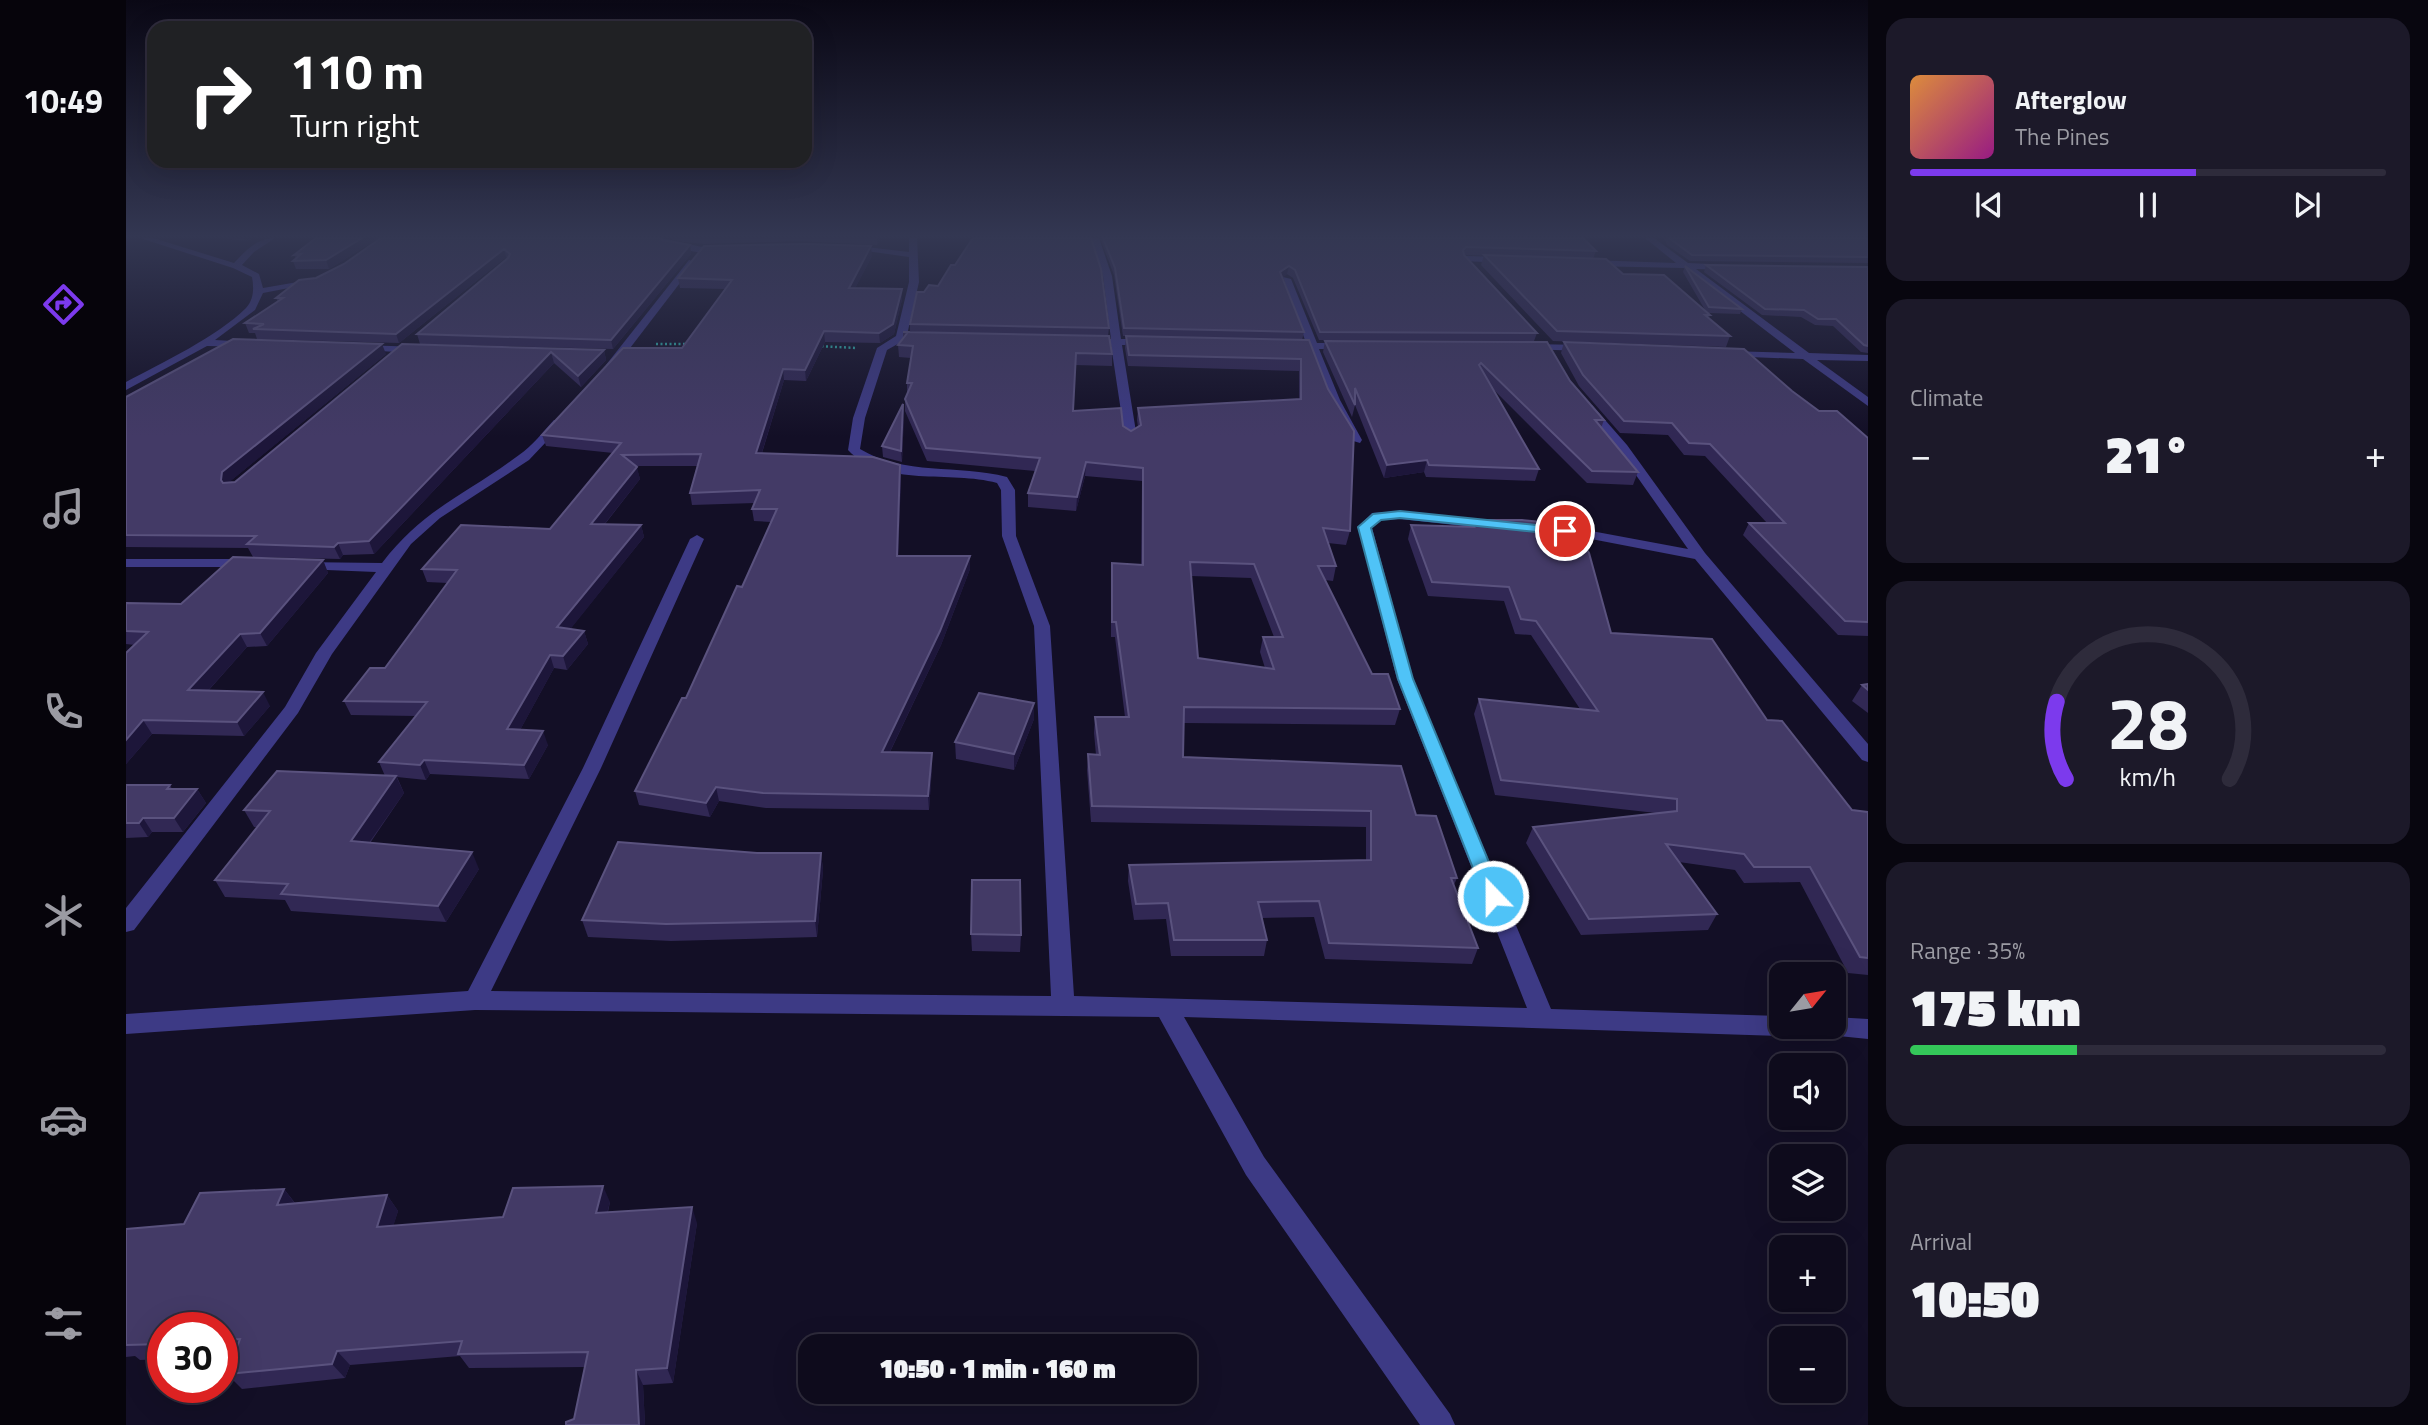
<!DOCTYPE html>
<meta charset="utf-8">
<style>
:root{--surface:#0e0b1c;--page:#1c1929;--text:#f1f3f6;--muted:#9b9ba3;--line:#2e2b3b;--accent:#7c3aed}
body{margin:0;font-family:"Titillium Web",sans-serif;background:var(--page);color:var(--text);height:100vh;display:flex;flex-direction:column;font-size:26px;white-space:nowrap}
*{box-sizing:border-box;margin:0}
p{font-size:23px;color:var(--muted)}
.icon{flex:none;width:38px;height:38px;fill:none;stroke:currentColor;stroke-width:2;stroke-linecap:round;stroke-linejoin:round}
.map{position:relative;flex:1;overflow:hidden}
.sheet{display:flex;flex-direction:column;gap:18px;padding:18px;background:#08060f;width:560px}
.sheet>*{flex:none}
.top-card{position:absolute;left:21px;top:21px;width:665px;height:147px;border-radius:21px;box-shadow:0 7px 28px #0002,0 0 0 2px var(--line);background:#202124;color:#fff;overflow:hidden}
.needle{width:46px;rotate:60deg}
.tools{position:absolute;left:1643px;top:962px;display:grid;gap:14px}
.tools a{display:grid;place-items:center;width:77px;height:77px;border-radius:14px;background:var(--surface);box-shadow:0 7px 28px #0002,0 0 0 2px var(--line);font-size:35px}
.speed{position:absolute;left:21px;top:1312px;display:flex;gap:14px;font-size:35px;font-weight:700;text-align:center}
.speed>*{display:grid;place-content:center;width:91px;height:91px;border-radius:50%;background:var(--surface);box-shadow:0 7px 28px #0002,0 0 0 2px var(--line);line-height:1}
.speed .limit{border:10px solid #d22;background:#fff;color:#111}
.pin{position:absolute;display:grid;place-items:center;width:60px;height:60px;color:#fff;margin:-30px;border:4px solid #fff;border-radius:50%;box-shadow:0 2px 7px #0007}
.me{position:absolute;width:77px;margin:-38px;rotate:338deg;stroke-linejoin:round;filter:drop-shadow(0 0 5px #0008)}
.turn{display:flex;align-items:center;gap:24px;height:147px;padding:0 28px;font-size:32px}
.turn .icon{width:91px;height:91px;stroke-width:2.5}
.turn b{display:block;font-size:49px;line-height:60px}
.big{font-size:52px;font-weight:800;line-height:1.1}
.sheet .tile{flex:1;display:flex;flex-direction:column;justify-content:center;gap:10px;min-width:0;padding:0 24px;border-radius:21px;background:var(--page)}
.sheet .dial{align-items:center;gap:0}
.dial svg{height:182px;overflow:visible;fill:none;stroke:var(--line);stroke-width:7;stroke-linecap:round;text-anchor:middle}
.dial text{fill:var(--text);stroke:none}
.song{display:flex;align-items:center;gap:21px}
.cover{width:84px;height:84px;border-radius:10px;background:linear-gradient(135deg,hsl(30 70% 55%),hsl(310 70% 35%))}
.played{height:7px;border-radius:4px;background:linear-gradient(90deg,var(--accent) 60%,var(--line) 60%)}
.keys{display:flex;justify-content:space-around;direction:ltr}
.heat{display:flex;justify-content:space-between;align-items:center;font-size:38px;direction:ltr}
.charge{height:10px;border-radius:5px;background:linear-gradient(90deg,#34c759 35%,var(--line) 0)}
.trip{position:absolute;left:672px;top:1334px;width:399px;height:70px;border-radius:21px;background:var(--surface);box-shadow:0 7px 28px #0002,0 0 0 2px var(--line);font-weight:800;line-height:70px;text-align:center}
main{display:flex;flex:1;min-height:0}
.tab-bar{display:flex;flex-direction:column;width:126px;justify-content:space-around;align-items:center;background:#06040b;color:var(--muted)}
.tab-bar .icon{width:49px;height:49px}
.tab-bar .active{color:var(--accent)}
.tab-bar b{font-size:32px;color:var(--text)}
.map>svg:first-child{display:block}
</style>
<main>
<nav class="tab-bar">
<b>10:49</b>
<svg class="icon active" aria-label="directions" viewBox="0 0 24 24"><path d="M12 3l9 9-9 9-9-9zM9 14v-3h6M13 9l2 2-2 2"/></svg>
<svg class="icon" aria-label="music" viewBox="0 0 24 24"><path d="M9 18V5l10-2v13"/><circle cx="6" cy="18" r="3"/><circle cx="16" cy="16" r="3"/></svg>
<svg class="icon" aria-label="phone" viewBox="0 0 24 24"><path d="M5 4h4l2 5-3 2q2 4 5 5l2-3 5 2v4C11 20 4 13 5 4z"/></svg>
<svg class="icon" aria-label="climate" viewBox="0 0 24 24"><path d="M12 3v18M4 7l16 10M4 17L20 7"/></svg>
<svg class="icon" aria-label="car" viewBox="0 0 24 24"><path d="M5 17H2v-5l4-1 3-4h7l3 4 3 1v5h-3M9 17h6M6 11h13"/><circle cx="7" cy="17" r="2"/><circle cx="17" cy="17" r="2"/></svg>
<svg class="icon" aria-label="filters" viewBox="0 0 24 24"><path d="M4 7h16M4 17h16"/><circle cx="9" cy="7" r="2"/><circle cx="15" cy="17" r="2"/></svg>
</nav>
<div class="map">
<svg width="1742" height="1425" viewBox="0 0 1742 1425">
<rect width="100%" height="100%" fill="#130f26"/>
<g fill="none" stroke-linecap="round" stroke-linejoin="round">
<g stroke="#2fb8b0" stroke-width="2.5" stroke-dasharray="2 2.5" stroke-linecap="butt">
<polyline points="530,344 563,344"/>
<polyline points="691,346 731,348"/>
</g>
<g fill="#3d3a85" fill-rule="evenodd">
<path d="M14,238H27L108,263C120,250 131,238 149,238L128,252L116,265L133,274L137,288L189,279L194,282L137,293L129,310L89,340L123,342L127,343V347L81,346L0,390V382C36,363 92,336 120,308C128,299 128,288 126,277L107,268Z"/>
<polygon points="536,238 576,247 597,246 601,249 576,253 538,246"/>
<path d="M783,238H791L793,282L781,335H801L806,338L801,341H777L761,350L739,418L734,449C778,476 832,464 881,477L889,490L890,536L924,626L948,996L1401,1008L1271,679L1232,527L1246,513L1274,511L1365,521L1372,525L1365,529L1274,519L1255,520L1246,528L1287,679L1425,1009L1656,1016V1027H1667L1664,1033L1656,1036L1058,1017L1138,1157L1324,1414L1329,1425H1294L1120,1175L1033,1017L349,1010L0,1034V1014L342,991L457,768L564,539L571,535L578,539L475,768L365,991L925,996L908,626L876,536L875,490L871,483C825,470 758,488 722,450L727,418L751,348L770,336L783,282V257L719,248L723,245L783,252Z"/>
<polygon points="965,238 973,238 986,276 995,339 1021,339 1026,342 1021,345 996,345 1011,438 1005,442 999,438 985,345 962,345 957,342 962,339 985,339 977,276"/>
<polygon points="1519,238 1528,238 1562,263 1605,265 1606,267 1602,270 1570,269 1683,353 1742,355 1742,361 1691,360 1742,397 1742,406 1677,359 1598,356 1598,352 1602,351 1669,353 1558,268 1462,266 1458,263 1462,260 1550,263"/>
<polygon points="1341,256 1378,257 1382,260 1378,263 1338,261 1338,257"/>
<polygon points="563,260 570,262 488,369 480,369 480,365"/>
<polygon points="1157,277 1165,279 1191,343 1221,343 1226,346 1221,349 1193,349 1214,400 1236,440 1234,443 1224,440 1202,400 1183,349 1165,349 1160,346 1165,343 1180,343"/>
<polygon points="1403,344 1459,345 1464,348 1459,351 1399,349 1398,347"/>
<polygon points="235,345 294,347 299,350 294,353 231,350 230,348"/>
<polygon points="1458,405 1466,405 1501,445 1579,553 1742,744 1742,762 1736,760 1569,559 1460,538 1423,534 1423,528 1428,527 1460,530 1562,549 1493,451 1458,409"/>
<path d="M428,420L438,423L403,460L314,518L285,544L206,654L172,713L8,930L0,932V908L159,707L190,653L250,572L176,569L169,565L171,562L256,563C298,508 340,495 393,455C406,446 417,432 428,420Z"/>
<polygon points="0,559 124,559 131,563 124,567 0,567"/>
<polygon points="1708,1017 1742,1019 1742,1039 1693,1034 1689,1027 1708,1027"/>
</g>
</g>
<g fill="#312854" fill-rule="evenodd">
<polygon points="94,238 129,238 120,241"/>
<polygon points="190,238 535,238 536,240 564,245 565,254 487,349 294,344 291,334 382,259 380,257 273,343 131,339 129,333 123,333 119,323 152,302 150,298 218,264 253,240 251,239 203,269 170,269 167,261 170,259 168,255"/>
<polygon points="546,238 755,238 751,245 673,241 579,244 557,242 547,240"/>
<path d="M974,238H1457L1470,251L1467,259L1338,255L1411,333L1408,341L1193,340L1167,278L1161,274L1156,278L1178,332L1176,340L1224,531L1220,545L1202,543L1210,566L1207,581L1199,580L1246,674L1274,709L1269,725L1058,723L1057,757L1290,815L1331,878L1328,885L1352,948L1346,964L1199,959L1188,917L1136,918L1141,940L1138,956H1045L1040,919L1008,920L1002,881L1003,865L1240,861V827L965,822L961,770L962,754L970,755L968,733L969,717H999L989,637H985V577L986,563L1015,565L1016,481L959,476L950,511L902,507V493L909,471L801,461L779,411V399L781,394V383L785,358L773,357L772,345L777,338V332H784V324L983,328L982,336L986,354V366L949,365L947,411L997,426L1005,431L1012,427L1011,420L1012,408L1173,400V371L1002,366L999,348L1000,336H997L988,275ZM1065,576L1125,578L1148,637H1137L1134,652L1139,668L1072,658Z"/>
<polygon points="1538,238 1742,238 1742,263 1564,261 1541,245"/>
<polygon points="1358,255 1497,274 1579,310 1557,272 1559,266 1616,309 1614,314 1583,313 1584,315 1583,318 1604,336 1600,347 1427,341 1355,265"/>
<polygon points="746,256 729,288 776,299 768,334 754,343 699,342 680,381 658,380 636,453 774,465 775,477 772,556 844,556 844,569 815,645 764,752 806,767 803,810 640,808 593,801 584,817 513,805 509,791 560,698 616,587 645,522 628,521 626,509 629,503 566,505 564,493 571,466 510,466 514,479 479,524 515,525 518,537 444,629 458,631 462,644 441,670 428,668 394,730 422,745 403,779 304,774 300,780 271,777 278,793 244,843 353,869 320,922 165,911 159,900 99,897 89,880 132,827 128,827 118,810 259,776 253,762 290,716 225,715 218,701 259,668 322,583 301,582 296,569 424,529 487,453 420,446 416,435 556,348 599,289 554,288 552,278"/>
<polygon points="1580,265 1742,267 1742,353 1735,352 1707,326 1689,325 1675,317 1636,315 1578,272"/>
<polygon points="1199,341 1421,342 1444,381 1478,420 1475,428 1512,472 1507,485 1461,483 1366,388 1413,469 1409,481 1300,477 1298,472 1258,478 1229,405 1226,417 1197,352"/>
<polygon points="1438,342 1666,391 1693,411 1742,438 1742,636 1712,635 1617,535 1623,523 1641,523 1579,456 1558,455 1542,435 1494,433 1453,386 1435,353"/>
<polygon points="276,344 478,350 480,360 455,387 428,363 248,554 217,555 214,559 127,557 122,548 0,547 0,397 260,354 103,482 109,482"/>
<polygon points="777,404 778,415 776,462 757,457 756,446"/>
<polygon points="1343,520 1485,633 1641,720 1726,810 1742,812 1742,975 1722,973 1674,882 1618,883 1609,870 1553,862 1591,914 1582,930 1455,935 1400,843 1407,827 1530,813 1369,795 1348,714 1353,699 1454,709 1405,635 1389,634 1378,601 1302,596 1282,539 1285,525 1341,527"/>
<polygon points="197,560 202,573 141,646 121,647 82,691 144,706 118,736 26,734 0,764 0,653 9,645 0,644 0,603 55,604"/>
<polygon points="1742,684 1742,713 1726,701 1736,685"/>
<polygon points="908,703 908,719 888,770 830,759 829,742"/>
<polygon points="0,785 44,785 46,789 71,789 80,803 57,832 26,832 22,837 0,838"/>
<polygon points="631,853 695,853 697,870 691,937 545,941 462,937 456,920"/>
<polygon points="845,934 895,935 894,952 846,951"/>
<polygon points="158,1189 169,1203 261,1195 272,1211 267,1226 377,1217 484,1202 482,1212 571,1223 547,1383 517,1385 519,1425 440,1425 448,1419 459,1367 343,1368 334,1356 224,1365 219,1378 116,1389 101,1374 108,1355 96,1356 96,1328 37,1328 37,1359 14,1360 9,1356 0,1357 0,1229 58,1224"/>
</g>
<g fill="#1d163a">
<polygon points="118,238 129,238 120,241"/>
<polygon points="236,238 251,239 203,269 200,260"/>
<polygon points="751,238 755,238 751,245"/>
<polygon points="564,245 565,254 487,349 485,340"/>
<polygon points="745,246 746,256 724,298 723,288"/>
<polygon points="378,249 380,257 273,343 270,334"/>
<polygon points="1163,266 1161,274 1153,280 1154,272"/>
<polygon points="776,289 776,299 768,334 754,343 753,333"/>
<polygon points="698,331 699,342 680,381 679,370"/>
<polygon points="256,344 260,354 101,484 100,492 95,480 96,472"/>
<polygon points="478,350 480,360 455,387 452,376"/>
<polygon points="425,352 428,363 248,554 243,541"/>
<polygon points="657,369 658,380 632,465 630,453"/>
<polygon points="777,404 778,415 776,462 775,451"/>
<polygon points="1301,460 1298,472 1258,478 1261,465"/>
<polygon points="960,462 959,476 950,511 951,497"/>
<polygon points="774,465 775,477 772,569 771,556"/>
<polygon points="511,467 514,479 469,536 465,524"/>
<polygon points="515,525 518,537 435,641 431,627"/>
<polygon points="212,543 217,555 214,559 208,547"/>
<polygon points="844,556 844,569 815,645 757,766 756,752"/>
<polygon points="197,560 202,573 141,646 134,633"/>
<polygon points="458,631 462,644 441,670 437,656"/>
<polygon points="114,634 121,647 70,704 62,690"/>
<polygon points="424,655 428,668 387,743 381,729"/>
<polygon points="137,692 144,706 118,736 111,722"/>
<polygon points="908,703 908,719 888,770 888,754"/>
<polygon points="17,720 26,734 0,764 0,740"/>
<polygon points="417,731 422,745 403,779 398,765"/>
<polygon points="806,753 806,767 803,810 802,796"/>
<polygon points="298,760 304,774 300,780 294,765"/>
<polygon points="270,776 278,793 233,857 225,841"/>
<polygon points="590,787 593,801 584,817 580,803"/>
<polygon points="71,789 80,803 57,832 48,818"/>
<polygon points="17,818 26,832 22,837 13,823"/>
<polygon points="346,852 353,869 320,922 312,906"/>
<polygon points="695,853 697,870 691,937 689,921"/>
<polygon points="477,1186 484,1202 477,1228 470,1213"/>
<polygon points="158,1189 170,1205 151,1205"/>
<polygon points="261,1195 272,1211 262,1243 251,1227"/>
<polygon points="566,1207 571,1223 547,1383 541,1368"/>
<polygon points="211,1351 224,1365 219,1378 206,1364"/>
<polygon points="510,1370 517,1385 519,1425 513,1425"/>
</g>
<g fill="#433a66" stroke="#5a527e" stroke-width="2" fill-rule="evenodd">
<polygon points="190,238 236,238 200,260 167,261 175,254 168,255"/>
<polygon points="255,238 535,238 536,240 564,245 485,340 291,334 382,258 384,254 378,249 270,334 127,329 138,324 119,323 157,298 150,298 173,280 190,278 218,264"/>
<polygon points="847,238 965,238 975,269 983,328 784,324 791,292 798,292 803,285 812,286 825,265 829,265"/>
<polygon points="977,238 1457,238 1470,251 1340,247 1337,250 1338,255 1411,333 1194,332 1169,270 1163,266 1154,272 1178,332 998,328 989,268"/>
<polygon points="1543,238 1742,238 1742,257 1566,255"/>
<polygon points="680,244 745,246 723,288 776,289 767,324 753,333 698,331 679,370 657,369 630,453 747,457 774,465 771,556 844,556 814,631 756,752 806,753 802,796 637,793 590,787 580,803 509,791 556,698 560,698 611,586 616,587 651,509 626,509 634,490 564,493 575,454 496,455 511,467 465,524 515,525 431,627 458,631 437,656 424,655 381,729 417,731 398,765 298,760 294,765 253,762 301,702 218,701 244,668 259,668 331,570 296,569 335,525 424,529 495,443 416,435 497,348 556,348 606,280 552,278 578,246"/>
<polygon points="1358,255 1480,259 1497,274 1538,275 1584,315 1579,315 1604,336 1431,331"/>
<polygon points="1580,265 1742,267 1742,346 1738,345 1710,319 1692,319 1678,310 1639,309"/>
<polygon points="1559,266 1616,309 1583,307"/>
<path d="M777,332L983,336L986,354L950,353L947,411L995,408L997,426L1005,431L1015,425L1012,408L1175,399V359L1003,355L1000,336L1183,340L1202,389L1228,431L1224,531L1197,528L1210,566H1192L1246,674H1262L1274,709L1058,707L1057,757L1275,766L1290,815L1310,816L1331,878H1325L1352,948L1203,943L1193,901L1132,902L1141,940H1048L1042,903L1010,904L1003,865L1245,860V811L966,806L962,754L974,755L969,717H1003L990,622H986V563L1017,565V468L960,462L951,497L902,493L914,458L800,448L779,399L786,383H781L787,346L772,345L782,332ZM1064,562L1128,564L1157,637H1137L1148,669L1072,658Z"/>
<polygon points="107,339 256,344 96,472 95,480 97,483 109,482 276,344 478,350 452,376 425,352 243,541 212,543 208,547 121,544 130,536 0,535 0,397"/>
<polygon points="1199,341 1421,342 1444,381 1478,420 1469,420 1512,472 1466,471 1355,363 1353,365 1413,469 1303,465 1301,460 1261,465 1229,388 1229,405"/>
<polygon points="1438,342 1618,349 1666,391 1693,411 1711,411 1742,438 1742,622 1719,621 1623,523 1659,523 1584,444 1563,443 1546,423 1498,421 1457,375"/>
<polygon points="777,404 775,451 756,446"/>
<polygon points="1343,520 1396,520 1446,525 1463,553 1485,633 1586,639 1641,720 1656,721 1726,810 1742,812 1742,958 1734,957 1684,867 1628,867 1618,854 1540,844 1591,914 1463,919 1407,827 1551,811 1551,799 1375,780 1353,699 1472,711 1410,621 1395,619 1383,587 1306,582 1285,525 1348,527"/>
<polygon points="107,557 197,560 134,633 114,634 62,690 137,692 111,722 17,720 0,740 0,653 22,632 0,631 0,603 55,604"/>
<polygon points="1742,684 1742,690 1736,685"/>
<polygon points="853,693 908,703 888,754 829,742"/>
<polygon points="151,771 270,776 225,841 346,852 312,906 155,894 162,884 89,880 144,811 118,810"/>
<polygon points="0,785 44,785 41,789 71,789 48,818 17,818 13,823 0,823"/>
<polygon points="492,842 631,853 695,853 689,921 540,924 456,920"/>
<polygon points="846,880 894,880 895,935 845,934"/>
<polygon points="477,1186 470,1213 566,1207 541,1368 510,1370 513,1425 440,1425 440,1422 448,1419 462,1352 332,1354 336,1341 211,1351 206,1364 101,1374 114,1339 96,1340 96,1328 37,1328 37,1344 0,1345 0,1229 58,1224 74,1193 158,1189 151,1205 261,1195 251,1227 377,1217 387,1188"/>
</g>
<linearGradient id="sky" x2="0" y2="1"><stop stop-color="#0a0815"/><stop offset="0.54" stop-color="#333752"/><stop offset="1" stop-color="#333752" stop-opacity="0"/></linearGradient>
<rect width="1742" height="437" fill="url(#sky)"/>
<polygon fill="#4fc3f7" stroke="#337fa1" stroke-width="2" points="1274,511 1439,528 1445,531 1439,535 1274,518 1255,520 1245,528 1287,679 1377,896 1374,901 1367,903 1360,901 1358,896 1272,679 1232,527 1247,514"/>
</svg>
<div class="tools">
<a><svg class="needle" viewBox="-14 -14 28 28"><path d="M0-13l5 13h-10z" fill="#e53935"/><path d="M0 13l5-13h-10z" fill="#9b9ba3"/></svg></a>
<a><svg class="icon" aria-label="sound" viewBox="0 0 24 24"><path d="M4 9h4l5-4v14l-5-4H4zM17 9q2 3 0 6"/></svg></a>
<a><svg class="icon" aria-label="layers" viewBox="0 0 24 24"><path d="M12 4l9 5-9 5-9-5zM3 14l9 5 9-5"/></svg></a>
<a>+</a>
<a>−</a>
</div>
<div class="speed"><div class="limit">30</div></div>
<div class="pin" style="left:1439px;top:531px;background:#d93025"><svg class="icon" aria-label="arrive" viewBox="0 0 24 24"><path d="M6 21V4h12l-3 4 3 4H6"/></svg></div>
<svg class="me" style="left:1367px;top:896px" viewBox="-20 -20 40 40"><circle r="17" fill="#4fc3f7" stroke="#fff" stroke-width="3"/><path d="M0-11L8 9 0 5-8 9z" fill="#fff"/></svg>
<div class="trip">10:50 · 1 min · 160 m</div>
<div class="top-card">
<div class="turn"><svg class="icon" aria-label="right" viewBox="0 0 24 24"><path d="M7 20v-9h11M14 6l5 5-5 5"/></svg><div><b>110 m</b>Turn right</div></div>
</div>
</div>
<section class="sheet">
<div class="tile">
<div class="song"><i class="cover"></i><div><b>Afterglow</b><p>The Pines</p></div></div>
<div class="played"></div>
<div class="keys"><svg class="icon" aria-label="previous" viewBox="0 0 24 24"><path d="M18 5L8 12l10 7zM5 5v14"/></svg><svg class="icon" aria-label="pause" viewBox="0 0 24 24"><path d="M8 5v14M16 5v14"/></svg><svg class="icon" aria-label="next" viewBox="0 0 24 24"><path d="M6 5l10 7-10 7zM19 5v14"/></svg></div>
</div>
<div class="tile"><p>Climate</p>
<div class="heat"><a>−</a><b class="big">21°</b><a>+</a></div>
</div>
<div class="tile dial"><svg viewBox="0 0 100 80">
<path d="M14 69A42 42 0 1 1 86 69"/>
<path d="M14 69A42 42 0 0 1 10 35" stroke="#7c3aed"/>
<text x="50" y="56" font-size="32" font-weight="700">28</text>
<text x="50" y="72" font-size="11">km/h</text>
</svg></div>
<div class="tile"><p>Range · 35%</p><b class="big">175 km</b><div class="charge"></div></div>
<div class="tile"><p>Arrival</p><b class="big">10:50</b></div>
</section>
</main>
